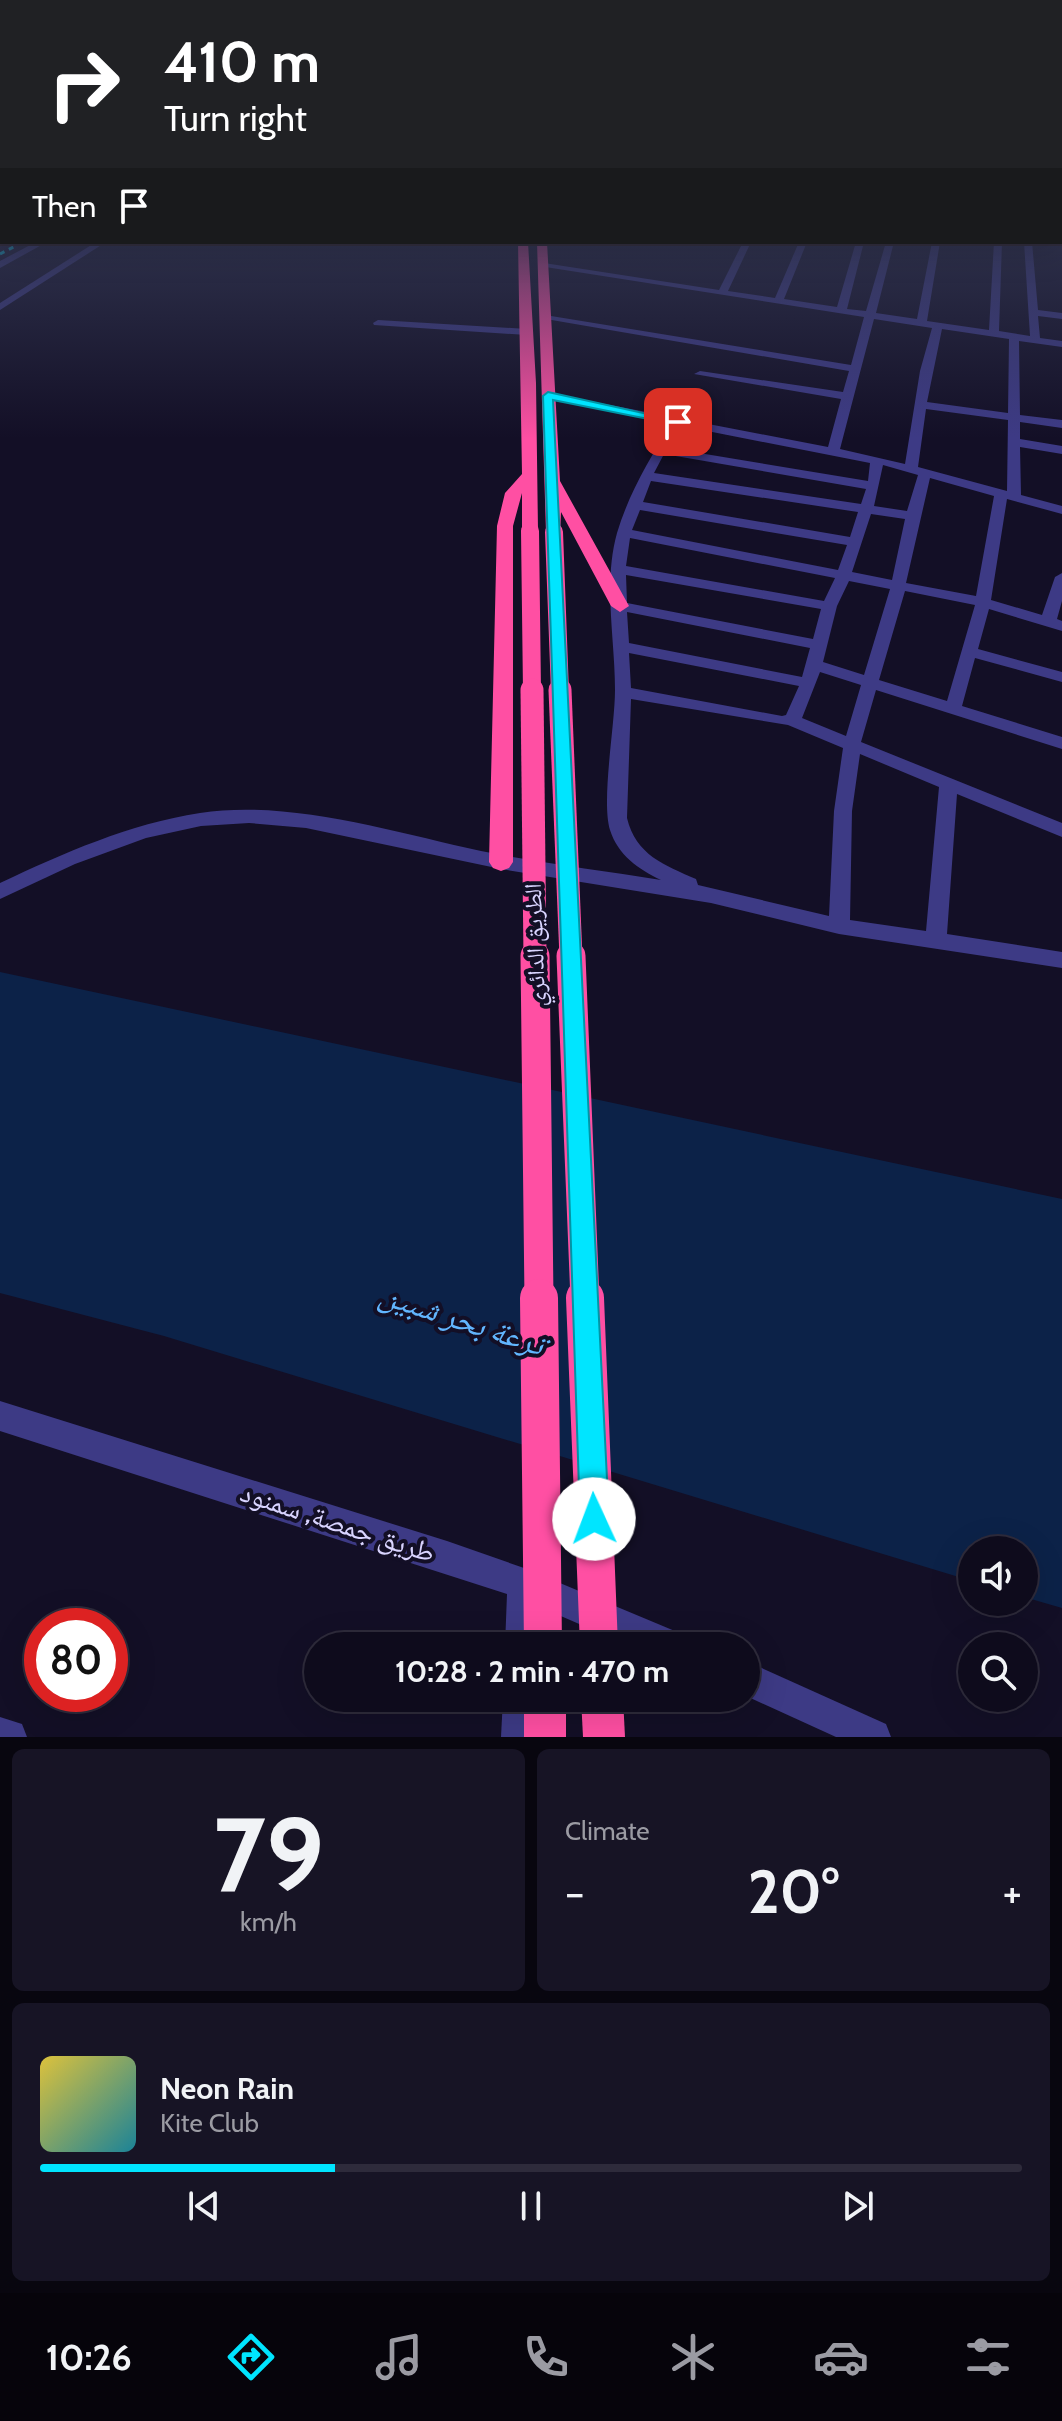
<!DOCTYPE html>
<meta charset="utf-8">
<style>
:root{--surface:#0e0b1c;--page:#171425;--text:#f1f3f6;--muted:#9b9ba3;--line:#2e2b3b;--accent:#00e5ff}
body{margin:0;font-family:Cabin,"Noto Naskh Arabic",sans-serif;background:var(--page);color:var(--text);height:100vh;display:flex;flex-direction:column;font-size:30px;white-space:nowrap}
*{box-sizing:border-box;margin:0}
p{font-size:26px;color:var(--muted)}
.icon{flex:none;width:44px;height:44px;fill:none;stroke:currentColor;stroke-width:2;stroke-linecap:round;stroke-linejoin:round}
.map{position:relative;height:1737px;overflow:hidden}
.panel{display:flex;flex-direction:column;gap:12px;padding:12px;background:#08060f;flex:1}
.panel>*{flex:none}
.hud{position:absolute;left:0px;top:0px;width:1062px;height:244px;box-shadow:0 8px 32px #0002,0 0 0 2px var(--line);background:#202124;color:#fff;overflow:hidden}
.fabs{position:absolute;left:958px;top:1536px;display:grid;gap:16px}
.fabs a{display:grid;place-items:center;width:80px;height:80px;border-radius:50%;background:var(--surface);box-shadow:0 8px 32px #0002,0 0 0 2px var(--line);font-size:40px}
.speed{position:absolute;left:24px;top:1608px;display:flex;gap:16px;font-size:40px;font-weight:700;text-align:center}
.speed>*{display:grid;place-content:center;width:104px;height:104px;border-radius:50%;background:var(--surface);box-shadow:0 8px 32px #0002,0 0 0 2px var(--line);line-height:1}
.speed .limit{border:12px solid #d22;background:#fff;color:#111}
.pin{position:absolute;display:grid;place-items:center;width:68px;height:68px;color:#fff;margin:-34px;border-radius:16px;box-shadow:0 4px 12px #0006}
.me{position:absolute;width:88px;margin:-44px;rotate:358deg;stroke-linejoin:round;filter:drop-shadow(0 0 6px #0008)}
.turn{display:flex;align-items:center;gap:28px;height:168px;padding:0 32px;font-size:36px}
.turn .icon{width:104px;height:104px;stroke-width:2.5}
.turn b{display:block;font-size:56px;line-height:68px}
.then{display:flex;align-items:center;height:76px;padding:0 32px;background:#0003;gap:16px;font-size:30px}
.big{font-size:60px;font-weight:700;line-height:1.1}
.panel .tile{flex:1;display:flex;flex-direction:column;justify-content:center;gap:12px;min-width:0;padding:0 28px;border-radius:12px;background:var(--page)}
.panel .dial{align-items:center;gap:0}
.dial b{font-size:104px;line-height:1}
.song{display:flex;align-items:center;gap:24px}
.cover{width:96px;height:96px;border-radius:12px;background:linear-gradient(135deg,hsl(50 70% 55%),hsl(190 70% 35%))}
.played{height:8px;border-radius:4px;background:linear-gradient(90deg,var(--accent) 30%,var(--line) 30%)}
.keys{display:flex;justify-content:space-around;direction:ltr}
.heat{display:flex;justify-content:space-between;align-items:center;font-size:44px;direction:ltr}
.panel .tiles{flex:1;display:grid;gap:12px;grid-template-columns:1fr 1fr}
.tile:last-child{grid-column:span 2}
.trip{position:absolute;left:304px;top:1632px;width:456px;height:80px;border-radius:40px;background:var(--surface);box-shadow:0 8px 32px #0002,0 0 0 2px var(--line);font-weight:700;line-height:80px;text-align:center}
.dock{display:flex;height:128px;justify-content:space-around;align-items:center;background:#06040b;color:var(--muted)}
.dock .icon{width:56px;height:56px}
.dock .on{color:var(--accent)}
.dock b{font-size:36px;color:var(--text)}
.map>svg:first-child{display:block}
</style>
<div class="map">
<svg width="1062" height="1737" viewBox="0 0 1062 1737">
<rect width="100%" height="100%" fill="#130f26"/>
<polygon fill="#0c2248" points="0,972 1062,1199 1062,1608 1024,1597 1024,1550 972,1550 972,1581 164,1336 0,1293"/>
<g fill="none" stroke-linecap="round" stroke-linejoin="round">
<g fill="#3d3a85" fill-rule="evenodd">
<rect x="1060" y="219" width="2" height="6"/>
<polygon points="36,242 47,242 0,268 0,261"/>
<polygon points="96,242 106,242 0,310 0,303"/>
<path d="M743,242H751L728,291L775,298L799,242H807L784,299L837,307L856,242H864L847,309L866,311L886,242H894L876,313L917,319L932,242H940L927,321L989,330L994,242H1002L999,331L1030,336L1024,242H1032L1038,310L1062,313V319L1038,316L1040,338L1062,341V347L1019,341L1020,415L1062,420V428L1020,422V439L1062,446V454L1020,447L1021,495L1062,506V514L1007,499L991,600L1042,615L1055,577L1062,573V601L1057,619L1062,621V631L989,609L978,649L1062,672V682L975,658L962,706L1062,737V749L876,690L861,742L1062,823V837L957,794L947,934L1062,952V968L839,934L711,903L501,869L306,828L249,823L201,826L146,838L75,864L0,899V883C64,853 129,824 200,813C289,799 393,832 481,851C540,863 601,870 661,880C638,869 618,855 610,830C601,800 615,726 615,690C615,639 603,583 617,533C629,493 650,458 671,424L542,396L548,393L828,447L841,399L694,374L700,371L843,392L849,371L540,318L545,315L851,365L864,317L539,266L544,263L719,290ZM874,319L932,328L920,371L905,464L840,449ZM942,329L1009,339L1008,413L927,402ZM926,409L1008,420L1007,491L918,467ZM682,426L870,463L868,481L669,448ZM664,454L866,489L861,504L654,473ZM883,465L918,475L907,511L874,506ZM930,478L994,496L976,596L906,583ZM651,481L858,512L850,537L643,502ZM640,510L847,545L838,570L632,530ZM871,514L905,519L892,580L852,572ZM630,538L835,578L824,601L626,566ZM626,575L821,609L813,639L627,603ZM849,581L890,589L864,675L823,662L837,606ZM905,591L975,605L947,701L879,680ZM627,612L810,648L802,677L629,643ZM629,653L799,686L786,715L782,716L631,688ZM820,672L861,685L846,736L802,718ZM631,699L788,725L843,748L834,811L829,916L698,885L696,879C664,865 636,855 627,818ZM860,754L939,787L926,931L850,920L852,811Z"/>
<polygon points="378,320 527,329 532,332 527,335 374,325 373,323"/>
<polygon points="0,1401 447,1541 524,1568 682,1634 687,1646 630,1646 540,1607 539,1646 505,1646 507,1594 0,1431"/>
<polygon points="746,1661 886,1724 891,1737 836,1737 746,1696"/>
<polygon points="503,1698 537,1698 537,1737 501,1737"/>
<polygon points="0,1717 22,1724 27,1737 0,1737"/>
</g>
<g fill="#ff4fa3" fill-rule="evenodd">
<polygon points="518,242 528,242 536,383 538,531 530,536 522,531 522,493 513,526 513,862 509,868 501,871 493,868 489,862 497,526 505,493 522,474"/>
<polygon points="537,242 547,242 560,481 629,606 620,612 611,606 561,512 560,536 548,536 546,532"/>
<rect x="524" y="1698" width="42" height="39"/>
<polygon points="581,1698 623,1698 625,1737 583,1737"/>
</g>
<polyline stroke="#00e5ff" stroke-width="3" stroke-dasharray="5 5" stroke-linecap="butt" points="0,254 23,242"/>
<g stroke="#ff4fa3" stroke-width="18">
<polyline points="530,531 532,692"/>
<polyline points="554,532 560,692"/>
</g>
<g stroke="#ff4fa3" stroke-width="23">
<polyline points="532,690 535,958"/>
<polyline points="560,690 571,958"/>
</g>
<g stroke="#ff4fa3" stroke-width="29">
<polyline points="535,956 539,1300"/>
<polyline points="571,956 585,1300"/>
</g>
<g stroke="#ff4fa3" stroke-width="38">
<polyline points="539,1298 543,1646"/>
<polyline points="585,1298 599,1646"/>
</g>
</g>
<linearGradient id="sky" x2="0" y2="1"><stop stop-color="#0a0815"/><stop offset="0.45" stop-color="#333752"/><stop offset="1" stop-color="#333752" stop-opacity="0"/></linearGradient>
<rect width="1062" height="439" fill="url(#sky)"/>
<polygon fill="#00e5ff" stroke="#0095a6" stroke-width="2" points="548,392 684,422 678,425 553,400 609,1519 604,1529 594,1533 584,1529 580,1519 543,396"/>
<g text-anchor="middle" stroke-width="8" stroke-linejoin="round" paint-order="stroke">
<g font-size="24" fill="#d9d4ff" stroke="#130f26">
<text transform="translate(535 945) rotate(-92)" y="8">الطريق الدائري</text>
</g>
<g font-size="28" fill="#d9d4ff" stroke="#130f26">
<text transform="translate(338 1522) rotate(18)" y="10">طريق جمصة, سمنود</text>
</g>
<g font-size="32" font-style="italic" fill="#62b6ff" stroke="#130f26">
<text transform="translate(462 1319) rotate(18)" y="11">ترعة بحر شبين</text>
</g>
</g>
</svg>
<div class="fabs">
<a><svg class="icon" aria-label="sound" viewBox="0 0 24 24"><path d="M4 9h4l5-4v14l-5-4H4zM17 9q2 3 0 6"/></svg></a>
<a><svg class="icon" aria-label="search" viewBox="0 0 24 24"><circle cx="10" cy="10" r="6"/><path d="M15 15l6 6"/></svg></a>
</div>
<div class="speed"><div class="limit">80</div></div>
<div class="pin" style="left:678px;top:422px;background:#d93025"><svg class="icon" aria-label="arrive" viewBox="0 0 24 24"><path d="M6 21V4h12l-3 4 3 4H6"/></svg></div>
<svg class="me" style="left:594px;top:1519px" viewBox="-20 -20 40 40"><circle r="19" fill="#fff"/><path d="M0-13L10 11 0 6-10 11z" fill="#00e5ff"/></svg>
<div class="trip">10:28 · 2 min · 470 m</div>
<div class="hud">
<div class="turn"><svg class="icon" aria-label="right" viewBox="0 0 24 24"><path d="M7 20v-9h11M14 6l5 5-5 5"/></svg><div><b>410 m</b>Turn right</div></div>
<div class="then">Then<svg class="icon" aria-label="arrive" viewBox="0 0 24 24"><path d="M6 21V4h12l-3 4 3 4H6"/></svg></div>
</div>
</div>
<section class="panel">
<div class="tiles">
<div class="tile dial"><b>79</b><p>km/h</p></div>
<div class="tile"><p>Climate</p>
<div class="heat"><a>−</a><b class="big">20°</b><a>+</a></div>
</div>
<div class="tile">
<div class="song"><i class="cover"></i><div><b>Neon Rain</b><p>Kite Club</p></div></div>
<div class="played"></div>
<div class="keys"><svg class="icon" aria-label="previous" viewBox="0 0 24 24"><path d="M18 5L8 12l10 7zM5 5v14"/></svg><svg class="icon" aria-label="pause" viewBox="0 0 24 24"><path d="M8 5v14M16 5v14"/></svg><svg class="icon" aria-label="next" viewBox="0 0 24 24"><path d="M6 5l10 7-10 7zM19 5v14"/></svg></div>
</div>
</div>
</section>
<nav class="dock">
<b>10:26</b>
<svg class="icon on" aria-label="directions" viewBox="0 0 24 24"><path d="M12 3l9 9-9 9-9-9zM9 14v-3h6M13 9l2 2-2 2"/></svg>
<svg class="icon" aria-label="music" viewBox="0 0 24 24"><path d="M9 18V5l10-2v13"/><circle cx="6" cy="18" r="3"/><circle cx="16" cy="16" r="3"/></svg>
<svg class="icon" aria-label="phone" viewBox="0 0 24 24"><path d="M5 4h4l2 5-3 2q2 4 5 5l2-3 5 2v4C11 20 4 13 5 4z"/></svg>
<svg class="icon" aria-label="climate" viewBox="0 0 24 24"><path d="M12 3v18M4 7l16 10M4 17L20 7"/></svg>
<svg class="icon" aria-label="car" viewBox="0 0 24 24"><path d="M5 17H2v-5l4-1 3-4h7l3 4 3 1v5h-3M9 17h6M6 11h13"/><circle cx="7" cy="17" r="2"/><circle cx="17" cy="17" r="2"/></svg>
<svg class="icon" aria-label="filters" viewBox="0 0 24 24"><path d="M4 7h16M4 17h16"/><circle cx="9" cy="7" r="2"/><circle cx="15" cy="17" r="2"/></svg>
</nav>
